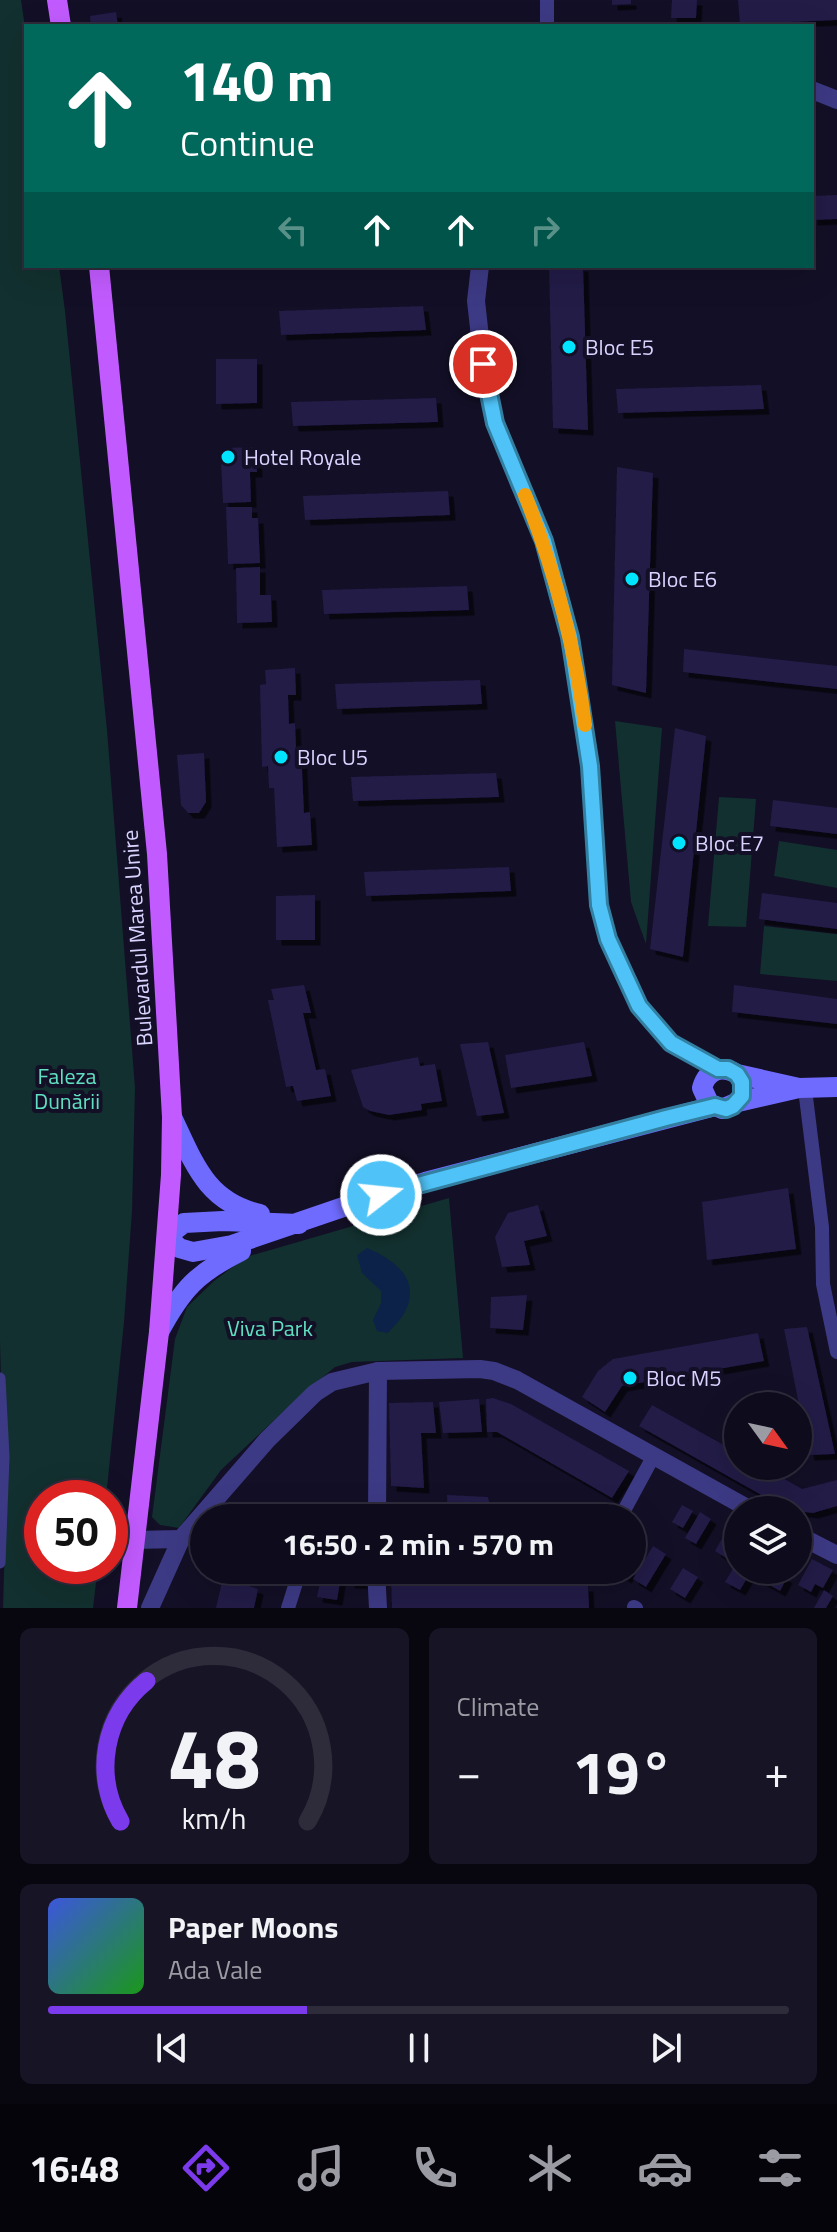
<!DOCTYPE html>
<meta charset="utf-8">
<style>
:root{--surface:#0e0b1c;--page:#171425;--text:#f1f3f6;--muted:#9b9ba3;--line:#2e2b3b;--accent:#7c3aed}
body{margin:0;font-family:"Titillium Web",sans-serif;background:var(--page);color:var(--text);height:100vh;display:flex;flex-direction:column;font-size:30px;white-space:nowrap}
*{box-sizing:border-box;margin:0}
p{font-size:26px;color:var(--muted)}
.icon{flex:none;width:44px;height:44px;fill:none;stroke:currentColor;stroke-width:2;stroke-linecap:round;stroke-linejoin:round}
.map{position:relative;height:1608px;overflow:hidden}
.panel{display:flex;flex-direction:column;gap:20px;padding:20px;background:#08060f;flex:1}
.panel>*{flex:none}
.hud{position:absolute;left:24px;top:24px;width:790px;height:244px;border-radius:0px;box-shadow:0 8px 32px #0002,0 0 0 2px var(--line);background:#00695c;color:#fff;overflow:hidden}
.needle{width:52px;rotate:123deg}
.controls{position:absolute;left:724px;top:1392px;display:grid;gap:16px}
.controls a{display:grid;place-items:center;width:88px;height:88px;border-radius:50%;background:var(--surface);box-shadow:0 8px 32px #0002,0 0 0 2px var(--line);font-size:40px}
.speed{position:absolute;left:24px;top:1480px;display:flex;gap:16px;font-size:40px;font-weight:700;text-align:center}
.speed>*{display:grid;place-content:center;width:104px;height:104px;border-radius:50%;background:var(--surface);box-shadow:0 8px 32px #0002,0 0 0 2px var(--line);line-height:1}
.speed .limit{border:12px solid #d22;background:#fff;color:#111}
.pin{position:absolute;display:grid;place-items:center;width:68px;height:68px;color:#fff;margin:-34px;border:4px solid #fff;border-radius:50%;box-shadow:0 2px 8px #0007}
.me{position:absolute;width:88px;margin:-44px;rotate:74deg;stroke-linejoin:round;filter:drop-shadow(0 0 6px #0008)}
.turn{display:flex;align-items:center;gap:28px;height:168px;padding:0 24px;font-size:36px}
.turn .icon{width:104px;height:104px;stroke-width:2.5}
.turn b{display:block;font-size:56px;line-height:68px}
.lanes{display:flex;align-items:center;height:76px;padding:0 24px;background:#0003;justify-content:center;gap:40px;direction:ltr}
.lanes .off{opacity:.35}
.big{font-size:60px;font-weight:700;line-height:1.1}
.panel .widget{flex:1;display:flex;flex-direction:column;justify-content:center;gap:12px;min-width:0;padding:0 28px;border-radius:12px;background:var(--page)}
.panel .dial{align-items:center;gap:0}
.dial svg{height:208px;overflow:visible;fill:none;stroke:var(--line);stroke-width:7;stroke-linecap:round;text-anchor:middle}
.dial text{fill:var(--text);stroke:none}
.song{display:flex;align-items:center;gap:24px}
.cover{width:96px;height:96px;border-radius:12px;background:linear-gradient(135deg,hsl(230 70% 55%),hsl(120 70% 35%))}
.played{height:8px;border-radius:4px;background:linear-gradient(90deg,var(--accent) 35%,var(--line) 35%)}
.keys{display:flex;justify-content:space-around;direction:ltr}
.heat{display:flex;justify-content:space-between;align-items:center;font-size:44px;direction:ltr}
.panel .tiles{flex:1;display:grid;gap:20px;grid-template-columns:1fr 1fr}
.widget:last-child{grid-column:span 2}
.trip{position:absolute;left:190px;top:1504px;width:456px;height:80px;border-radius:40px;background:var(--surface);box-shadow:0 8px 32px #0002,0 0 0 2px var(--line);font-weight:700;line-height:80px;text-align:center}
.menu{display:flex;height:128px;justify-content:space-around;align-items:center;background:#06040b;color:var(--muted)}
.menu .icon{width:56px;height:56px}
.menu .current{color:var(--accent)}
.menu b{font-size:36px;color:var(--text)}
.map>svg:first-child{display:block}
</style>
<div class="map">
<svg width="837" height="1608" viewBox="0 0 837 1608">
<defs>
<filter id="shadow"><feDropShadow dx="5.5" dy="5.5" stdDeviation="0" flood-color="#0009"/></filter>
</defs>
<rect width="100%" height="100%" fill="#130f26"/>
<g fill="#12302f">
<polygon points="0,0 21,0 26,34 26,266 59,266 65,311 107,730 135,1088 132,1211 124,1322 106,1498 42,1498 42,1566 98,1566 93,1608 3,1608 5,1538 0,1341"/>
<polygon points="615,721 662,728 646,944 631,902"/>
<polygon points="719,797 756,799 746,927 708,926"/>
<polygon points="779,841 837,850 837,888 774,876"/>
<polygon points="764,926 837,934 837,981 760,974"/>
<polygon points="449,1198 463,1358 352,1362 335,1367 299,1397 221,1470 179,1528 160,1525 152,1517 175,1339 187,1307 214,1281 246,1257"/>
</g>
<path fill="#0c2248" d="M367,1248C393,1259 422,1279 405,1312C401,1320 393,1327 388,1333L377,1331L373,1320L381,1303V1291L362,1273L357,1255Z"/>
<g fill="#241b47" filter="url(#shadow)">
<polygon points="612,0 631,0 631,4 612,5"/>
<polygon points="672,0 697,0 696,18 671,18"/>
<polygon points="738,0 837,0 837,20 740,24"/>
<polygon points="116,12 118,26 91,26 90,16"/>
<polygon points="837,195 837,219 812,220 812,196"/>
<polygon points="549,266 583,266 588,430 553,428"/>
<polygon points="423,306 426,330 281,335 279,311"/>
<polygon points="216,359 257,359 257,403 216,404"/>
<polygon points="761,385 764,409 618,413 616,389"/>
<polygon points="436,398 438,422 293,426 291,402"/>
<polygon points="256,447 257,472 250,472 251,502 223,503 221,461 227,460 226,448"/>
<polygon points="617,467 653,473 646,693 612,685"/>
<polygon points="448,491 450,515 305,520 303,496"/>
<polygon points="226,507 252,507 252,518 258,518 260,563 228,564"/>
<polygon points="260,567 260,595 271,595 272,622 237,623 236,568"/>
<polygon points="467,586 469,610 324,614 322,590"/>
<polygon points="684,649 837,666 837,689 683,672"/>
<polygon points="295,668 296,695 288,695 289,724 295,723 296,747 301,747 304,813 310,812 312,845 277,847 274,788 269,788 268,766 262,767 260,685 266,684 265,670"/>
<polygon points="480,680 482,704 337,709 335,684"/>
<polygon points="675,728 706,736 683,957 650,949"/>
<polygon points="204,753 206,802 199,813 188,813 181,805 177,755"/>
<polygon points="496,773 499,797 353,801 351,777"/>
<polygon points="773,800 837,808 837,834 770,826"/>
<polygon points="509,867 511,891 366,896 364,872"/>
<polygon points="762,893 837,903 837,929 759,919"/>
<polygon points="315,895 315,940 276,940 276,896"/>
<polygon points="304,985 311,1013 303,1013 316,1070 325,1069 331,1096 297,1101 293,1086 286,1087 268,1000 274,1000 271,989"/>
<polygon points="734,985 837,999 837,1024 732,1012"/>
<polygon points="488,1042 504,1113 477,1116 460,1044"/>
<polygon points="584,1042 592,1076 511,1088 505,1055"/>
<polygon points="418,1057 420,1066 435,1064 442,1101 421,1104 422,1110 389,1115 370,1111 363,1107 351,1070"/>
<polygon points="788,1188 796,1249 707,1260 702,1202"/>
<polygon points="538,1205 547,1236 524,1241 530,1265 502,1267 495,1237 508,1213"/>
<polygon points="527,1295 523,1330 490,1328 491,1297"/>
<polygon points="807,1327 835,1454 809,1455 784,1329"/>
<polygon points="758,1333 764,1361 622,1386 605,1412 582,1397 598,1371 613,1359"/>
<polygon points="493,1398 511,1404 629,1471 612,1498 497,1432 487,1432 486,1399"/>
<polygon points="479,1399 482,1432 443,1433 439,1402"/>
<polygon points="433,1402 436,1433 421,1433 424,1488 391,1486 389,1403"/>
<polygon points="652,1405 738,1453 738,1466 762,1466 802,1489 837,1480 837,1506 813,1513 788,1510 639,1426"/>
<polygon points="447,1495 488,1497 490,1506 577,1504 599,1518 448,1518"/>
<polygon points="682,1505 693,1511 683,1528 672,1522"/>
<polygon points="252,1509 278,1517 278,1518 250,1518"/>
<polygon points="700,1512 711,1519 696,1544 685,1538"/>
<polygon points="724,1535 738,1543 738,1549 731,1561 715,1551"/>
<polygon points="653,1546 666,1554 646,1587 633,1579"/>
<polygon points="632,1552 640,1557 632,1569"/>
<polygon points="812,1559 833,1570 823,1588 815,1584 811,1592 798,1585"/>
<polygon points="738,1560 738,1570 752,1570 740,1590 725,1582"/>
<polygon points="683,1568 698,1577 685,1598 670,1589"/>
<polygon points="350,1570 369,1570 369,1584 349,1583"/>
<polygon points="614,1570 631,1570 626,1578"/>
<polygon points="760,1570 782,1570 780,1573 787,1578 780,1591 755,1577"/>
<polygon points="322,1573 341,1576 337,1600 317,1597"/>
<polygon points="391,1574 420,1575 421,1581 588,1586 589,1608 392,1608"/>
<polygon points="223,1578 258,1589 254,1608 216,1608"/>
<polygon points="824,1590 833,1596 826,1608 814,1608"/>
</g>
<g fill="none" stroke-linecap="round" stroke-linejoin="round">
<polyline stroke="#3d3a85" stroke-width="11" points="0,1378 4,1457 0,1563"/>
<g stroke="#3d3a85" stroke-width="14">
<polyline points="547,0 547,26"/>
<polyline points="805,1089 822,1227 823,1284 837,1352"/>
<polyline points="620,1518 653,1457"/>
<polyline points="634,1607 636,1608"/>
<polyline points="288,1608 300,1570"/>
</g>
<g stroke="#3d3a85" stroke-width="18">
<polyline points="812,90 837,100"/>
<polyline points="480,266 476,301 483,364 495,423 544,541 570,637 590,766 599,905 608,939 639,1006 671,1043 718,1069"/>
<polyline points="377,1518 378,1371"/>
<polyline points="798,1535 837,1555"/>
<polyline points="133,1540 181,1539"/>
<polyline points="376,1570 378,1608"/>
<polyline points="150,1608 181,1539 267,1440 315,1393 332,1382 378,1371 480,1369 494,1371 517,1380 751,1510"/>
</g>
<g stroke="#6f6bff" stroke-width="20">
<path d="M799,1088L738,1102L722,1109L709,1103L702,1088C707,1070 721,1065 737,1074L799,1088L837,1087"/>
<path d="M172,1117C194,1163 206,1202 260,1214"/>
<polyline points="299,1224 223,1221 184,1223 167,1236 179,1248 193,1252 232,1245 358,1202 425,1182 715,1106"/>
<path d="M159,1332C182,1289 197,1273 241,1251"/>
</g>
<g stroke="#c25bff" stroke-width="20">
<polyline points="57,0 61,26"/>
<polyline points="99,266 157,854 172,1117 171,1175 159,1332 127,1608"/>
</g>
</g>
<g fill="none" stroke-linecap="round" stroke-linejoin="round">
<g stroke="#337fa1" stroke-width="20">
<polyline id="route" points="381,1195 666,1118 715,1106 726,1109 733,1106 742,1096 742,1082 737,1074 728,1069 718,1069 671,1043 639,1006 608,939 599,905 590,766 570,637 544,541 495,423 483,364"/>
</g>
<use href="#route" stroke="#4fc3f7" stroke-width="14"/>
<path stroke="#f59e0b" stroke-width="14" d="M525,495C554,569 575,646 585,725"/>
</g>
<g fill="#00e5ff" stroke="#130f26" stroke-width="3">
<circle cx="569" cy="347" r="8"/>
<circle cx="228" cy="457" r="8"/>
<circle cx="632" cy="579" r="8"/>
<circle cx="281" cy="757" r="8"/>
<circle cx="679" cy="843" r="8"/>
<circle cx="630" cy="1378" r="8"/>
</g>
<g text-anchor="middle" stroke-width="8" stroke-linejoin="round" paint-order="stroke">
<g font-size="22" fill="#d9d4ff" stroke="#130f26" text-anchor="start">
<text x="585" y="355">Bloc E5</text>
<text x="244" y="465">Hotel Royale</text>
<text x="648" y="587">Bloc E6</text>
<text x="297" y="765">Bloc U5</text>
<text x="695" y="851">Bloc E7</text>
<text x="646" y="1386">Bloc M5</text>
</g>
<g font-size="22" fill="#d9d4ff" stroke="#130f26">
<text transform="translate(137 938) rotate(-94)" y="8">Bulevardul Marea Unire</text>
</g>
<g font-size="22" fill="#5fe0c0" stroke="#130f26">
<text x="67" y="1084">Faleza<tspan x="67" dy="25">Dunării</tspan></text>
<text x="270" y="1336">Viva Park</text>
</g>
</g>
</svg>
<div class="controls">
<a><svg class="needle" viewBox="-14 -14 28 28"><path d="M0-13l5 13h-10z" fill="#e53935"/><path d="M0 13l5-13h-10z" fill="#9b9ba3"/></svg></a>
<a><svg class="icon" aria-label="layers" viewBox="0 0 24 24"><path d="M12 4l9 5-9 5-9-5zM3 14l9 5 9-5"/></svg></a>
</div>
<div class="speed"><div class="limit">50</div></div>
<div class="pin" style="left:483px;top:364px;background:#d93025"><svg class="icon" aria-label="arrive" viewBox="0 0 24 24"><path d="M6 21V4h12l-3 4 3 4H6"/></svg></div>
<svg class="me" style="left:381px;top:1195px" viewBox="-20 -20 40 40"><circle r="17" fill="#4fc3f7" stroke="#fff" stroke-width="3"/><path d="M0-11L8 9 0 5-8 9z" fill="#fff"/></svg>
<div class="trip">16:50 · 2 min · 570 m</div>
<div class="hud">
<div class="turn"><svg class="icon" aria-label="ahead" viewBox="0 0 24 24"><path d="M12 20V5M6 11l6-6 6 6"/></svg><div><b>140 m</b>Continue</div></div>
<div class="lanes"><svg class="icon off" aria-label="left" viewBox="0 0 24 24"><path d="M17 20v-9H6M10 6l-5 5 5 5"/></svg><svg class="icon" aria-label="ahead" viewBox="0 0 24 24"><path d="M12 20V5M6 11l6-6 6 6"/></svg><svg class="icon" aria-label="ahead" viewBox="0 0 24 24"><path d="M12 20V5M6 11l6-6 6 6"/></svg><svg class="icon off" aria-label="right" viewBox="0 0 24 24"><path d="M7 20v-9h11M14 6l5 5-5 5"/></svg></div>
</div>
</div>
<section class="panel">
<div class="tiles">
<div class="widget dial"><svg viewBox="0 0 100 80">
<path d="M14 69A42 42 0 1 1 86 69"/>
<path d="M14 69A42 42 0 0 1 24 15" stroke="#7c3aed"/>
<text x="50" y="56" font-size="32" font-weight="700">48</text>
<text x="50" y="72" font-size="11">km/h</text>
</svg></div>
<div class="widget"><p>Climate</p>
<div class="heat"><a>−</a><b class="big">19°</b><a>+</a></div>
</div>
<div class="widget">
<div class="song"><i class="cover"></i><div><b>Paper Moons</b><p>Ada Vale</p></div></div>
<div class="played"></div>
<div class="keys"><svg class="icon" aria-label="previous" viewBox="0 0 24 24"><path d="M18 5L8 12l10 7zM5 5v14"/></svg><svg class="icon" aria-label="pause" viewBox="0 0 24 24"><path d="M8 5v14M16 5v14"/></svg><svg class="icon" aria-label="next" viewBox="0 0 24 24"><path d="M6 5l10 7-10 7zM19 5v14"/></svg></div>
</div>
</div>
</section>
<nav class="menu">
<b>16:48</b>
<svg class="icon current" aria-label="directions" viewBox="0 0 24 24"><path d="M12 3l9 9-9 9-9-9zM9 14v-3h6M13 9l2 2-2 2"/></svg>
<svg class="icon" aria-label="music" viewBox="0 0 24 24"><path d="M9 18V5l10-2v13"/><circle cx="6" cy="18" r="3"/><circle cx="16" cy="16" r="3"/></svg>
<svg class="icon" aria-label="phone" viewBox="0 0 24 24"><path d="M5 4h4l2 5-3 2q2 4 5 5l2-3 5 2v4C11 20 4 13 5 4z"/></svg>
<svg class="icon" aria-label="climate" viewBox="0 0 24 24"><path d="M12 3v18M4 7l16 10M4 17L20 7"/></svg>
<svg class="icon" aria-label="car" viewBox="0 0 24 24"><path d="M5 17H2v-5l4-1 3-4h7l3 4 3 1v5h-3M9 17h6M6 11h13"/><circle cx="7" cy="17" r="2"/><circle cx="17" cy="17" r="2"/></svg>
<svg class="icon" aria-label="filters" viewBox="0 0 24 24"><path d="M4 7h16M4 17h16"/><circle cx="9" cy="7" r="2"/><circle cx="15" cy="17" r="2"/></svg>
</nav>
